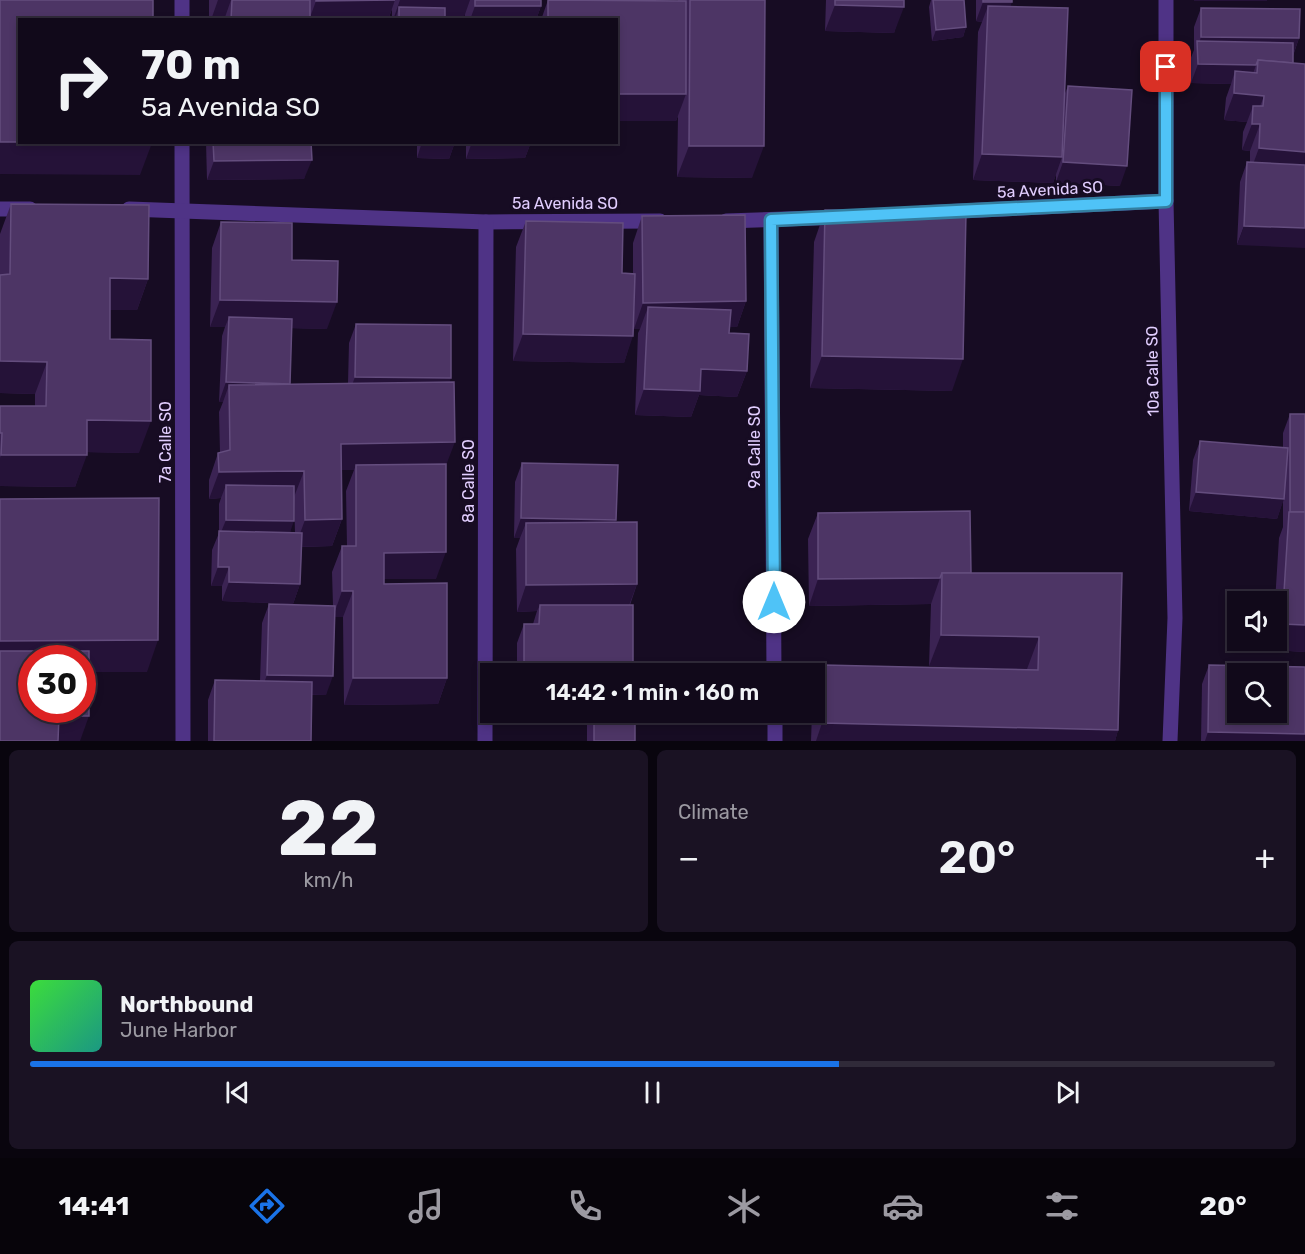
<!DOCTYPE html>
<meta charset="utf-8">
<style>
:root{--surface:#11091a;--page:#1a1223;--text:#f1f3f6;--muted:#9c9aa2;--line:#302a39;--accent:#1a73e8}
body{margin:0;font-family:Rubik,sans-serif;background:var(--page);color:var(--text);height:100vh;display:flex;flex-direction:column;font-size:22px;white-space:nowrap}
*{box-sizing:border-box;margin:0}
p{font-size:20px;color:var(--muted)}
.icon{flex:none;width:33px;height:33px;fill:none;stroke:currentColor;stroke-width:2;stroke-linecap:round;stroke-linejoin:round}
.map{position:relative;height:741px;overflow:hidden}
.sheet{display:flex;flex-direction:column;gap:9px;padding:9px;background:#09050e;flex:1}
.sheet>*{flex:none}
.hud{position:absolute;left:18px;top:18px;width:600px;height:126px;border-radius:0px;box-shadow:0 3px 9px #0003,0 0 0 2px var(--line);background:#11091a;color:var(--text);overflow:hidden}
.controls{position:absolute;left:1227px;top:591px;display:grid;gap:12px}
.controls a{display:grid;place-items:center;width:60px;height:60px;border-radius:0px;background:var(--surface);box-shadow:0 3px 9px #0003,0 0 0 2px var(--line);font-size:30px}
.speed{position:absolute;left:18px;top:645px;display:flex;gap:12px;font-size:30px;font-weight:700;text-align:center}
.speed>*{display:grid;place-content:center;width:78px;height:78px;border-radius:50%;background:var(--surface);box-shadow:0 3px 9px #0003,0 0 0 2px var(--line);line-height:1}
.speed .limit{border:9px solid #d22;background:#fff;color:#111}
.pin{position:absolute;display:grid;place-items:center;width:51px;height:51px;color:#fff;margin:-26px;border-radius:12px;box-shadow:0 3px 9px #0006}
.me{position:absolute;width:66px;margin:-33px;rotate:0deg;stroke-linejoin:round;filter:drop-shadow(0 0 4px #0008)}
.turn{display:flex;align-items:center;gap:21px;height:126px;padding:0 24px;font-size:27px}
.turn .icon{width:78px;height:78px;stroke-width:2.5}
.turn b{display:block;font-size:42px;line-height:51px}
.big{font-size:45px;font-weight:600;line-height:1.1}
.sheet .widget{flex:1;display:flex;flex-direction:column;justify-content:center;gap:9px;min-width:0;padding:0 21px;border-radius:9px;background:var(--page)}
.sheet .dial{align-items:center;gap:0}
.dial b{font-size:78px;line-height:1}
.song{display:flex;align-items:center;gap:18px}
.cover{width:72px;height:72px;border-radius:9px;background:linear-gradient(135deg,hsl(120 70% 55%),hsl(170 70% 35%))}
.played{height:6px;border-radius:3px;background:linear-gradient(90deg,var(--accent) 65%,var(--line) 65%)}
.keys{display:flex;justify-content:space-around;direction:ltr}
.heat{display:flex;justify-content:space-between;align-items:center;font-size:33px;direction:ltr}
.sheet .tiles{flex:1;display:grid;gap:9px;grid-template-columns:1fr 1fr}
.widget:last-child{grid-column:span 2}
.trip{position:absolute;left:480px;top:663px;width:345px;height:60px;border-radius:0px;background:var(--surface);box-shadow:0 3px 9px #0003,0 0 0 2px var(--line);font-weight:600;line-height:60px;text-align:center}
.dock{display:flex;height:96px;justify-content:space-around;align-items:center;background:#07040a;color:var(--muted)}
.dock .icon{width:42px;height:42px}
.dock .selected{color:var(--accent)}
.dock b{font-size:27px;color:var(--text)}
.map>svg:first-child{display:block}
</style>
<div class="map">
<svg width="1305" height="741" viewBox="0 0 1305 741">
<rect width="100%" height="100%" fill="#170c23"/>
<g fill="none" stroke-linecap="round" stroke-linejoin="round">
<g stroke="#4f3386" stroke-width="15">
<polyline points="182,0 182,20"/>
<polyline points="1166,0 1166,201 1175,618 1170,741"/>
<polyline points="182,142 183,741"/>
<polyline points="0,209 30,209"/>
<polyline points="129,209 486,222 660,221"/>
<polyline points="921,213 1166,201"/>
<polyline points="771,220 774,674"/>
<polyline points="726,221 843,217"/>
<polyline points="775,712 775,741"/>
<polyline points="485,741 486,222"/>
</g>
</g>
<g fill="#3b2353" fill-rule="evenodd">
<polygon points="209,0 541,0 541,6 536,20 465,20 465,12 463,20 392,20 392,9 388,20 209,20"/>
<polygon points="548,0 678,1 678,0 765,0 752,178 677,177 678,116 676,121 616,20 541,20"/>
<polygon points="826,0 904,0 894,33 825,31"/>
<polygon points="931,0 964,0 966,27 963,37 932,41 929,7"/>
<polygon points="976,0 1012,0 1010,6 1065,93 1068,86 1120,186 1056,182 1056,174 1053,183 973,180 978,32 982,22 976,21"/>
<polygon points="1201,8 1299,38 1293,56 1293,63 1305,64 1237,245 1240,182 1247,162 1250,162 1250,151 1242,150 1243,132 1247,122 1224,120 1226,98 1231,84 1191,83 1190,60 1194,50 1194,27"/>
<polygon points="206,142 311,142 304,179 207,180"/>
<polygon points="387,142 455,142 449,159 417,158 417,144"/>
<polygon points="466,142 531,142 525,158 466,159"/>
<polygon points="11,204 148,279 137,310 110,310 110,339 139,453 87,452 75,487 0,486 0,406 35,406 35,394 0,393 0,234"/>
<polygon points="825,210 952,391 810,388 814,242"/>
<polygon points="642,216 746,301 737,327 730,327 729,333 747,371 737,397 699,395 691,417 635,415 638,333 640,329 634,329 624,363 513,361 516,247 526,221 622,273 633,274 633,243"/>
<path d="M221,222L292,260L327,329L292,328L290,384L348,383L349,343L356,324L450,382L446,467L436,579H384V584L447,678L438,704L344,705L343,617H335L326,695H312L311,741H208V700L215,680L260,681L262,623L269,604L333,606L332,572L342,546H347L346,491L354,470H341L342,519L332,546L302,547L300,584L293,604L222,601V586H211L212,550L219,533V504L221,498L209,499V480L218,453H220L219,412L223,402H219L222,336L225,327H210L212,248ZM294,497L295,533H290Z"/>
<polygon points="1290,414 1305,414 1305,652 1273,650 1273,640 1276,640 1276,602 1275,602 1279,538 1283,527 1283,500 1277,519 1189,511 1193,460 1200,441 1283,448 1283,433"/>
<polygon points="522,463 616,522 637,584 630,605 633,665 632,668 635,674 517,674 517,643 524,624 533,624 537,611 517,612 516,549 520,538 514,538 515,482"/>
<polygon points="818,513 971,573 1122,573 1118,730 1115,741 811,741 812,712 814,712 814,691 824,665 1027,670 1027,669 929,666 931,604 809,606 808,539"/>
<polygon points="1209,665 1305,741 1201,741 1202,684"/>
<rect x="587" y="712" width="48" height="29"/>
</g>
<g fill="#251238">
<polygon points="218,0 231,0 224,20 211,20"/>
<polygon points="395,0 388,20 309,20 316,1"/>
<polygon points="400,0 470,0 463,20 399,20 399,7 395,20 393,20"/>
<rect x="1194" y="0" width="73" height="1"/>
<polygon points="983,2 1012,2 1005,22 988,6 982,22 976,21"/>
<polygon points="835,5 904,7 894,33 825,31"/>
<polygon points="475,6 541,6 536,20 470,20"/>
<polygon points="966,27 963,37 932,41 936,30"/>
<polygon points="1201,37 1299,38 1292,58 1198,47"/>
<polygon points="1198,64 1256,65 1249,85 1235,71 1231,84 1191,83"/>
<polygon points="1234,93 1264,96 1254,122 1253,106 1247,122 1224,120"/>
<polygon points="616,94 686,94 676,121 616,121"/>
<polygon points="1252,124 1260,124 1250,151 1242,150"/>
<polygon points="0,142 152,143 140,175 0,174"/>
<polygon points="387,142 418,142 417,144"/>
<polygon points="422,142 455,142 449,159 417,158"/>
<polygon points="472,142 531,142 525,158 466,159"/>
<polygon points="689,146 764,146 752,178 677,177"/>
<polygon points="1259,148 1305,152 1305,179 1249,175"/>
<polygon points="982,154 1062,157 1053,183 973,180"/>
<polygon points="312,160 304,179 207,180 214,161"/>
<polygon points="1063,162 1127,166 1120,186 1056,182"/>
<polygon points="1244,226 1305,228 1305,248 1237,245"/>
<polygon points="110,278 148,279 137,310 99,310"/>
<polygon points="220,300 337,302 327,329 228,327 229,317 225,327 210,327"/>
<polygon points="746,301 737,327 647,329 648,307 640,329 634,329 643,303"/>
<polygon points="523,334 633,336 624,363 513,361"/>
<polygon points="822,356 963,359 952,391 810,388"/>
<polygon points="0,361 47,362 35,394 0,393"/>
<polygon points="701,369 747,371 737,397 699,395 691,417 635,415 644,389"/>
<polygon points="355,377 451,378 444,398 348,396"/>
<polygon points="226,382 290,385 229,385 223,402 219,402"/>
<polygon points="87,420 151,421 139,453 76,452"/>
<polygon points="455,442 445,468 356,465 354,470 332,470 341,444"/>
<polygon points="1,455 87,455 75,487 0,486 0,458"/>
<polygon points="304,471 294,497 226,485 221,498 209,499 219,472"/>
<polygon points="1196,492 1284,499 1277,519 1189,511"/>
<polygon points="521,518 616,520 609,540 526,523 520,538 514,538"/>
<polygon points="342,519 332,546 295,547 305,520"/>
<polygon points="226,520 294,521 287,541 219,537"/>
<polygon points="446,552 436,579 375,579 384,553"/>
<polygon points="218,567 229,567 222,586 211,586"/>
<polygon points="940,578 931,604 809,606 818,579"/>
<polygon points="229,582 300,584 293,604 222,601"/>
<polygon points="637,584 627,611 540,605 537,611 517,612 526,585"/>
<polygon points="342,591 353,591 343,617 333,617"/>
<polygon points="1282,624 1305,625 1305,652 1273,650"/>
<polygon points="941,635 1039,637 1027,669 929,666"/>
<polygon points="158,640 147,672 0,672 0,641"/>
<polygon points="524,665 633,665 630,674 594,668 592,674 521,674"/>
<polygon points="267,675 333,676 326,695 260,694"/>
<polygon points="353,678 447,678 438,704 344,705"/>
<polygon points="59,716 89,716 80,741 50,741"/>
<polygon points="822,723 1118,730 1115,741 816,741"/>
<polygon points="1208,732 1305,734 1305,741 1205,741"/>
</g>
<g fill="#4d3565" stroke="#644d7e" stroke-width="1.5" fill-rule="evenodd">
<polygon points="0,0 153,0 153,20 20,20 20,142 0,142"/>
<polygon points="232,0 310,0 310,20 231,20"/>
<polygon points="316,0 395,0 316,1"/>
<rect x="475" y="0" width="66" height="6"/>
<polygon points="548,0 686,1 686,94 616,94 616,20 548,20"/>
<polygon points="690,0 765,0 764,146 689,146"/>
<polygon points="835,0 904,0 904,7 835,5"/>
<polygon points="933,0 964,0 966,27 936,30"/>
<rect x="983" y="0" width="29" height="2"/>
<polygon points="988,6 1068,8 1062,157 982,154"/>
<polygon points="399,7 445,8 445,19 462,20 399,20"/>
<polygon points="1201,8 1300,9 1299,38 1201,37"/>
<polygon points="1197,41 1293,43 1293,63 1258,60 1256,65 1198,64"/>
<polygon points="1258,60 1305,64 1305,152 1259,148 1260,124 1252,124 1253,106 1263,106 1264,96 1234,93 1235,71 1257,73"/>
<polygon points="1068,86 1132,90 1127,166 1063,162"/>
<polygon points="20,142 152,142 152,143"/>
<polygon points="213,142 311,142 312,160 214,161"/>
<polygon points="1247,162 1305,165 1305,228 1244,226"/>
<polygon points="11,204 149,205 148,279 110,278 110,339 151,340 151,421 87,420 87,455 1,455 2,433 0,433 0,406 46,406 47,362 0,361 0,275 10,274"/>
<polygon points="825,210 966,213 963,359 822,356"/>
<polygon points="745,215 746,301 643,303 642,216"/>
<polygon points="526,221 623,223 622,273 635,274 633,336 523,334"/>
<polygon points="221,222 292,223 292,260 338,261 337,302 220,300"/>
<polygon points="648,307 731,310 729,333 749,334 747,371 701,369 700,391 644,389"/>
<polygon points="229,317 292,319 290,384 226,382"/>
<polygon points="356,324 451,325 451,378 355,377"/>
<polygon points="454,382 455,442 341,444 342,519 305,520 304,471 219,472 218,453 230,450 229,385"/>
<rect x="1290" y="414" width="15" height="98"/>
<polygon points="1200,441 1288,448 1284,499 1196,492"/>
<polygon points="522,463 618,465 616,520 521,518"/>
<polygon points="446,464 446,552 384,553 384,584 447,583 447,678 353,678 353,591 342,591 342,546 356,546 356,465"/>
<polygon points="226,485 294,486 294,521 226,520"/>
<polygon points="159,498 158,640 0,641 0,499"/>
<polygon points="970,511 971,573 942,573 940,578 818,579 818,513"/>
<polygon points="1289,512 1305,512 1305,625 1282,624"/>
<polygon points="637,522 637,584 526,585 526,523"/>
<polygon points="219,531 302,533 300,584 229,582 229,567 218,567"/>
<polygon points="942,573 1122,573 1118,730 822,723 824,665 1038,670 1039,637 941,635"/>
<polygon points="269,604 335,606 333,676 267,675"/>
<polygon points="540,605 633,605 633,665 524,665 524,624 539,624"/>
<path d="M0,651H89V716H59L58,741H0ZM32,658H82V710H32Z"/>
<path d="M1209,665L1305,667V734L1208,732ZM1238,674H1276V712H1238Z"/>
<polygon points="594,668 636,668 635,674 594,674"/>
<polygon points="215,680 312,682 311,741 214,741"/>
<rect x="594" y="712" width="41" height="29"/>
</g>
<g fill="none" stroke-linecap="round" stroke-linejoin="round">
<g stroke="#337fa1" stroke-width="15">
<polyline id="route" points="774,602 771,220 1166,201 1166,67"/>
</g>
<use href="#route" stroke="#4fc3f7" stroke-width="10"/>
</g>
<g text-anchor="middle" stroke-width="6" stroke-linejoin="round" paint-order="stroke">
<g font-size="16" fill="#e2ceff" stroke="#170c23">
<text transform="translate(1050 189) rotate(-3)" y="6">5a Avenida SO</text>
<text x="565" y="209">5a Avenida SO</text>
<text transform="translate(1152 371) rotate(-91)" y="6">10a Calle SO</text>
<text transform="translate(165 442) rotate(-90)" y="6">7a Calle SO</text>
<text transform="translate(754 447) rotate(-90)" y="6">9a Calle SO</text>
<text transform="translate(468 481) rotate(-90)" y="6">8a Calle SO</text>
</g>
</g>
</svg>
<div class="controls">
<a><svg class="icon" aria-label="sound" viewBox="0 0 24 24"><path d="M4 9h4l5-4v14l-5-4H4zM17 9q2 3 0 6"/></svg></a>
<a><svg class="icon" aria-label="search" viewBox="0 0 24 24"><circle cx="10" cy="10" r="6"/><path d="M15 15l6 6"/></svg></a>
</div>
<div class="speed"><div class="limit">30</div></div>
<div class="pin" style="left:1166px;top:67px;background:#d93025"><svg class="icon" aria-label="arrive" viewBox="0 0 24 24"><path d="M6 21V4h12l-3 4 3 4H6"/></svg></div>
<svg class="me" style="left:774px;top:602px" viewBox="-20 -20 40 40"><circle r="19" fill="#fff"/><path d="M0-13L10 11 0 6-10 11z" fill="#4fc3f7"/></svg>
<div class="trip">14:42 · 1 min · 160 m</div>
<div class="hud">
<div class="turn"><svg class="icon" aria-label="right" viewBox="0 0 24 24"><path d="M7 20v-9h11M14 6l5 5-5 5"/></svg><div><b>70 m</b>5a Avenida SO</div></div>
</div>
</div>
<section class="sheet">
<div class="tiles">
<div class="widget dial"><b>22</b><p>km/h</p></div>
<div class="widget"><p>Climate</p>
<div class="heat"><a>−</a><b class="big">20°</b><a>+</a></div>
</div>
<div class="widget">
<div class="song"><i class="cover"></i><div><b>Northbound</b><p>June Harbor</p></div></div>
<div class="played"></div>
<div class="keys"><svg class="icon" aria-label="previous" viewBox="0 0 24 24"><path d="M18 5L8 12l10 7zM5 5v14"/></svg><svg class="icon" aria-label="pause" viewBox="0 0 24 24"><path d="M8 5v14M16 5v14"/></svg><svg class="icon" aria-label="next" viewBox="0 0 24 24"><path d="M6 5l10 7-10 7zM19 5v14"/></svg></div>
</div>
</div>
</section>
<nav class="dock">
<b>14:41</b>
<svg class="icon selected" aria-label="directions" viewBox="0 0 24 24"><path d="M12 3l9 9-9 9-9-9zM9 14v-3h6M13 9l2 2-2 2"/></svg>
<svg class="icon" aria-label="music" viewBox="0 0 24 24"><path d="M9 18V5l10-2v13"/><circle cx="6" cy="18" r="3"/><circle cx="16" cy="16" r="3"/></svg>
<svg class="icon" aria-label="phone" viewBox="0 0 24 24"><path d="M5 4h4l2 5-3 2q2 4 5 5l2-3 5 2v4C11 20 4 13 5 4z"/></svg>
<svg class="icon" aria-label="climate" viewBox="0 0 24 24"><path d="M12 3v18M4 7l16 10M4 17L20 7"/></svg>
<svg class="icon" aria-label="car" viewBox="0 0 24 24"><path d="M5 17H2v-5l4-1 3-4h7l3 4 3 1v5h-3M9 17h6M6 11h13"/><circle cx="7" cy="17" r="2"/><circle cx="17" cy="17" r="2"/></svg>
<svg class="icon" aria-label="filters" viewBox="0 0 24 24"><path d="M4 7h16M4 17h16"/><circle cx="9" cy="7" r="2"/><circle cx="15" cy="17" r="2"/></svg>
<b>20°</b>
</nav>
